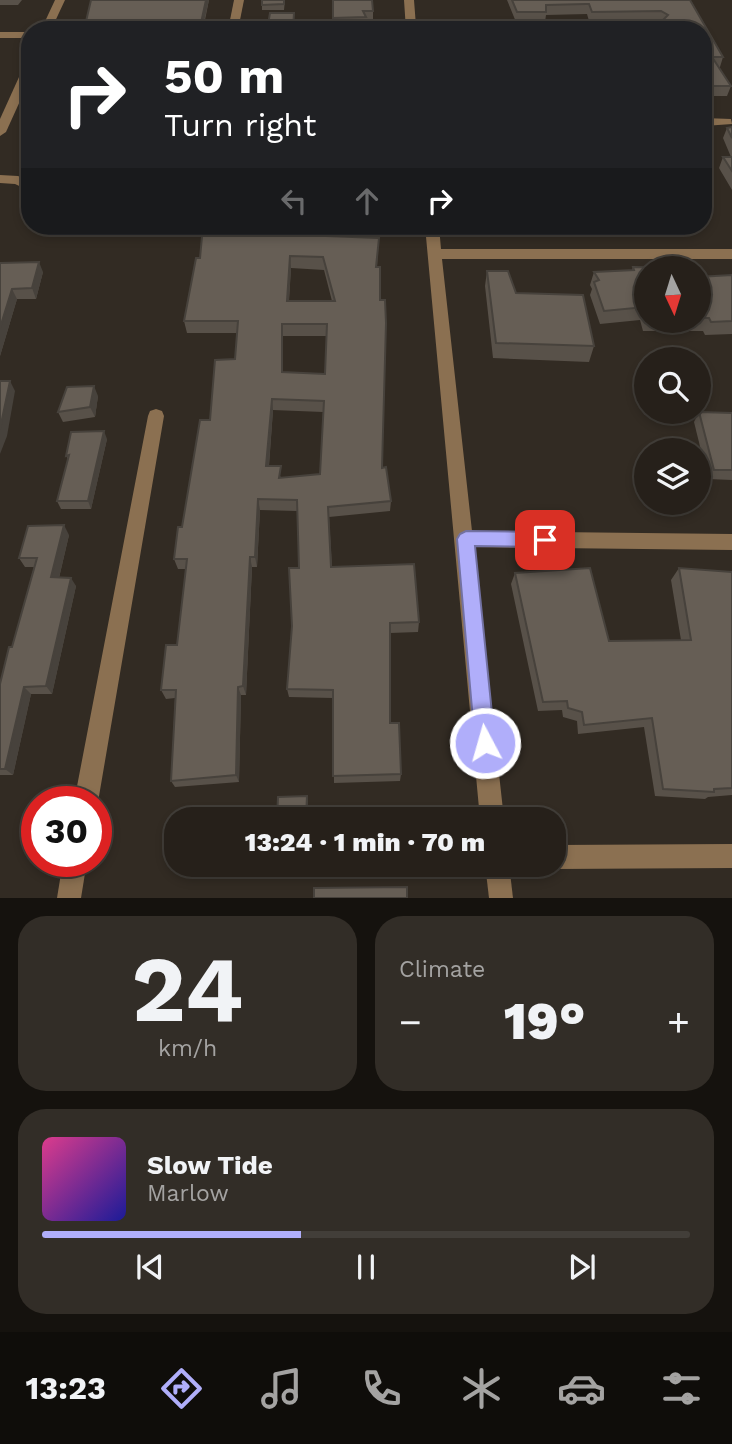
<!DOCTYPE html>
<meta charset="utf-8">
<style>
:root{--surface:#26201a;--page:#322d27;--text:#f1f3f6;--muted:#a4a3a2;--line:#423e39;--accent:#b0aefa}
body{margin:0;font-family:"Work Sans",sans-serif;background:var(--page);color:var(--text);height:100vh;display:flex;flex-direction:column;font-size:26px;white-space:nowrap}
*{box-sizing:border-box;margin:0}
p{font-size:23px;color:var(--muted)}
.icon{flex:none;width:38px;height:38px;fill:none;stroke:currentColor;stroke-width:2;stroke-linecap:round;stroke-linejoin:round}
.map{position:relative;height:898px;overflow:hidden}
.side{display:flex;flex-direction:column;gap:18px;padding:18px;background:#15120e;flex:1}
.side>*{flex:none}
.banner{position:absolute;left:21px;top:21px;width:691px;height:214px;border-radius:28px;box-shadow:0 4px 10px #0003,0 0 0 2px var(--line);background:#202124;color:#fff;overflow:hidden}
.needle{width:46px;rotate:176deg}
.fabs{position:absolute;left:634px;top:256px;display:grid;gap:14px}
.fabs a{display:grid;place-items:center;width:77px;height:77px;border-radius:50%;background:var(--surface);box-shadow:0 4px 10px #0003,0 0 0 2px var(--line);font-size:35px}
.speed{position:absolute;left:21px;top:786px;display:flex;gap:14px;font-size:35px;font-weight:700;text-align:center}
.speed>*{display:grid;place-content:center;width:91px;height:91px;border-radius:50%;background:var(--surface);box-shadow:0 4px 10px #0003,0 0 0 2px var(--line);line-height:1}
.speed .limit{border:10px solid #d22;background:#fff;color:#111}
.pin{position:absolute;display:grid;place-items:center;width:60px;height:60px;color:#fff;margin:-30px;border-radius:14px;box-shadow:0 4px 10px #0006}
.me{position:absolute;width:77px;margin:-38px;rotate:354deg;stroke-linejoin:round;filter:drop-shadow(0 0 5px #0008)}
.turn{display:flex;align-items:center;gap:24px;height:147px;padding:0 28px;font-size:32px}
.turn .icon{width:91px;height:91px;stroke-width:2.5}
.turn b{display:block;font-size:49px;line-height:60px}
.lanes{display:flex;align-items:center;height:66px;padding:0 28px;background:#0003;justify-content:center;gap:35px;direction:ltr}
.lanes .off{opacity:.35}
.big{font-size:52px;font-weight:800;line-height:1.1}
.side .card{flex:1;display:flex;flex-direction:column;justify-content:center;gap:10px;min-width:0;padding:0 24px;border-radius:28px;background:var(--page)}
.side .dial{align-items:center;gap:0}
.dial b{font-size:91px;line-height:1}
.song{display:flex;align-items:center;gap:21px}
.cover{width:84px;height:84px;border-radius:10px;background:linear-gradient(135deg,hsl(330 70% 55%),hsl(240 70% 35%))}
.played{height:7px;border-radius:4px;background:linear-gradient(90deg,var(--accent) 40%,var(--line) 40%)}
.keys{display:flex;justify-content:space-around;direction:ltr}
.heat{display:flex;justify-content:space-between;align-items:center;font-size:38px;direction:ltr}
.side .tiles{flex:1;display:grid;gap:18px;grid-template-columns:1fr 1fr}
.card:last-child{grid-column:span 2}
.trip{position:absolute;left:164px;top:807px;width:402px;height:70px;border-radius:28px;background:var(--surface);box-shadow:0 4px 10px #0003,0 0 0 2px var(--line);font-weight:800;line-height:70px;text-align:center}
.tabs{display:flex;height:112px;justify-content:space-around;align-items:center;background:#0f0d0a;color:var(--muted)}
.tabs .icon{width:49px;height:49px}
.tabs .current{color:var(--accent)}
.tabs b{font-size:32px;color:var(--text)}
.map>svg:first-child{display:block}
</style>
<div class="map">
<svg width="732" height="898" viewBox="0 0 732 898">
<rect width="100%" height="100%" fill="#322b23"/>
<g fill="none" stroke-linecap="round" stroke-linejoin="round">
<g fill="#8b7051" fill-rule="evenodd">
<polygon points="55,0 65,0 51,30 41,30"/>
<polygon points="234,0 244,0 238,30 228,30"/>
<polygon points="404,0 414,0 416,26 616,24 621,27 618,30 406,30"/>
<rect x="0" y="32" width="30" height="6"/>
<polygon points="30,63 30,79 6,132 0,136 0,119 24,66"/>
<polygon points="704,118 731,119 732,124 704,126"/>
<polygon points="0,175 18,176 30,181 30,191 15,184 0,183"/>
<path d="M65,226H112C100,235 77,236 65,226Z"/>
<polygon points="425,226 439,226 441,249 732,249 732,259 442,259 472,531 732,534 732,550 474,547 504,819 480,819"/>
<polygon points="156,409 162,411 164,416 98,802 96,805 96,802 74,802 148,416 150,411"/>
<polygon points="732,844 732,868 555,869 546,864 555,864 555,845"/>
<polygon points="63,861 87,861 81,898 57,898"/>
<polygon points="485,864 509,864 513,898 489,898"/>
</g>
</g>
<g fill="#585149" fill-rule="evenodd">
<polygon points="0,0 22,0 18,5 0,5"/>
<polygon points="91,0 209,0 203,30 84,30"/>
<polygon points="262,0 285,0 284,10 262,10"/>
<polygon points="333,0 373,11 373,21 366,21 366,27 334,28"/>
<polygon points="507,0 690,0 723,57 720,67 718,67 731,86 727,96 709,96 708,101 704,101 704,30 594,30 595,22 660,22 658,20 589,21 587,14 546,15 545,22 516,22"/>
<polygon points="732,127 732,190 719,168 723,157 731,157 723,138 727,128"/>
<path d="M327,236L378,250L377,267L382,468L391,501L390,511L329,517L332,567L419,622L418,632L390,633V723L401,774L400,781L334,783L333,698L289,697L287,689L299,568L297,511L260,510L257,567H252L246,695H241L239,782L175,787L171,781L175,698L166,699L161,690L177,645L186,569H178L174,559L210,420L235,359L237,333H187L184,321L200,258ZM291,268L324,270L332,301H289ZM283,336H327L325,374L283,372ZM273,410L323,412L320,474L282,478L269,466Z"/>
<polygon points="0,263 43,272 36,299 17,299 0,356"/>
<polygon points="633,267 646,268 646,320 698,320 698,277 732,275 732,334 705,335 703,331 643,331 640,320 600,324 590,295 592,289 590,285 594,272 632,270"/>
<polygon points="487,271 516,293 594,346 589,362 493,358 485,286"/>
<polygon points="98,396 95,417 63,422 58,412"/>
<polygon points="699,412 732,413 732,480 708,479 694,422"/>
<polygon points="107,439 91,509 61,509 57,501 68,459 66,456"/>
<polygon points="69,535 59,578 76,586 52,694 31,694 13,775 0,775 0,684 12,647 34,567 25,567 19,558"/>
<polygon points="679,568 732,572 732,795 708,797 705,799 655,796 644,727 578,734 577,721 563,717 562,710 538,711 511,584 515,573 609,641 681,640 671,580"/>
</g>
<g fill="#47423c">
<polygon points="206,0 209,0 202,30 201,23"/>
<polygon points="290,256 291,268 288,313 287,301"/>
<polygon points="39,262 43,272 36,299 32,288"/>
<polygon points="12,289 17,299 0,356 0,328"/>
<polygon points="282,324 283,336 283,384 282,372"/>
<polygon points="10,381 15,391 7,436 0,454 0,429"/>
<polygon points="94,386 98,396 95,417 90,407"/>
<polygon points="272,399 273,410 268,477 266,466"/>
<polygon points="104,431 107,439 91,509 88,501"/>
<polygon points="258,499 260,510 257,567 255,557"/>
<polygon points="64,525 69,535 57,586 51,577"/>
<polygon points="250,557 252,567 246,695 243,686"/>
<polygon points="71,578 76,586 52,694 46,686"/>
<polygon points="24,687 31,694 13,775 5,769"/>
<polygon points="238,687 241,695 239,782 236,775"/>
<polygon points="307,796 308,801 308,819 306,819"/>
</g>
<g fill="#665e55" stroke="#47423c" stroke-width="2" fill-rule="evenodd">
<polygon points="91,0 206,0 201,23 193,23 191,30 84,30"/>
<polygon points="262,0 284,0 284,4 262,5"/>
<polygon points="333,0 372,0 373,11 363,11 366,17 333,18"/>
<polygon points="512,0 690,0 723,57 712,57 731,86 710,86 711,90 704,90 704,30 598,30 595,22 661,22 668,15 661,11 592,12 589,4 586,4 546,5 546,12 517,12"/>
<polygon points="270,13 294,13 293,30 267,30"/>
<polygon points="521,22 547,22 548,30 524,30"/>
<polygon points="732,127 732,138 727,128"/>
<polygon points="723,157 732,157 732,171"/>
<path d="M203,226H326L327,236L379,238L376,267H380V300H385L386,323L382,468L386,467L391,501L328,507L331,567L414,564L419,622L390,623V723H399L401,774L333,776V690L287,689L292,626L289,568H299L297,500L258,499L255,557H250L243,686L238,687L236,775L171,781L176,690H161L166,645H177L187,559H174L178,527H182L200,420H210L215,360L235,359L238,321H184L196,258H200ZM290,256L323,257L335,301H287ZM282,324H327L325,374L282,372ZM272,399L324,401L320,474L279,478L281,466H266Z"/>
<polygon points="39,262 32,288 12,289 0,328 0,263"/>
<polygon points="633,267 680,268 646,268 646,309 645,307 604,311 594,282 599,280 594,272 634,270"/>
<polygon points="487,271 508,271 516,293 583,295 594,346 496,343"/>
<polygon points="732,275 732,321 711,322 709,318 698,318 698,277"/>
<polygon points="0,381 10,381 0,429"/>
<polygon points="94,386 90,407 58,412 67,387"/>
<polygon points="699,412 732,413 732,470 714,470"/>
<polygon points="104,431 88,501 57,501 69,455 66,456 71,432"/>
<polygon points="64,525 51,577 71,578 46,686 24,687 5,769 0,769 0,684 9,647 12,647 37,558 19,558 28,526"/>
<polygon points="590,568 609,641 691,640 679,568 732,572 732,788 714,789 714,792 663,789 652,718 584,725 582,712 568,708 567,701 543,702 515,573"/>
<polygon points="307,796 306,819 277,819 278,797"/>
<polygon points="407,887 407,898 314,898 314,888"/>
</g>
<polygon fill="#b0aefa" stroke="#7271a2" stroke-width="2" points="466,531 545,532 552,534 554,540 552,545 545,547 475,546 495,743 492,750 485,753 478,750 475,743 457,539 460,534"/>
</svg>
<div class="fabs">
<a><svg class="needle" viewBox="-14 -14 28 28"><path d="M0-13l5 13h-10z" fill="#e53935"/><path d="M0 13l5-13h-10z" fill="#a4a3a2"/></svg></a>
<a><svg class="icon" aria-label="search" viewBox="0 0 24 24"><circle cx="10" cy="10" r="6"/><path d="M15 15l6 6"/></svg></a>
<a><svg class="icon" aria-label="layers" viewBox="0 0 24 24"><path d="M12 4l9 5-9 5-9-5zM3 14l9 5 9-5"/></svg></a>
</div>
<div class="speed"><div class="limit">30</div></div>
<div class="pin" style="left:545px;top:540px;background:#d93025"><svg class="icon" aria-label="arrive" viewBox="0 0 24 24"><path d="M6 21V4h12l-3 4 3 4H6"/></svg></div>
<svg class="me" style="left:485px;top:743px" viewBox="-20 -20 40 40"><circle r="17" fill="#b0aefa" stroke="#fff" stroke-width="3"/><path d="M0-11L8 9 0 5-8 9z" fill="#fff"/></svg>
<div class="trip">13:24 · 1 min · 70 m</div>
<div class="banner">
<div class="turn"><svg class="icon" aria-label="right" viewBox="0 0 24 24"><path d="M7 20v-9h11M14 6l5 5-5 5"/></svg><div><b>50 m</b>Turn right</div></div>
<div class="lanes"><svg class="icon off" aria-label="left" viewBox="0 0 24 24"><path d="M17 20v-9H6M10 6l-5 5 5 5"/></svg><svg class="icon off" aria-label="ahead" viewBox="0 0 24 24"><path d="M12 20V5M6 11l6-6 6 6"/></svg><svg class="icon" aria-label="right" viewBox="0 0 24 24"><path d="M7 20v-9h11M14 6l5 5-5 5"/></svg></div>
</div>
</div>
<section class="side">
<div class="tiles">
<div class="card dial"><b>24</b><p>km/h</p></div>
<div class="card"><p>Climate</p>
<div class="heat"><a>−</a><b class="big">19°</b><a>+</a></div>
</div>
<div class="card">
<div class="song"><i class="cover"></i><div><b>Slow Tide</b><p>Marlow</p></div></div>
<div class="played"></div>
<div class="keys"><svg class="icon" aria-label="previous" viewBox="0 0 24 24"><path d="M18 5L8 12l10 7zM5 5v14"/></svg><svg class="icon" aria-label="pause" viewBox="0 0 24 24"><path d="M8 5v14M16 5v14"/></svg><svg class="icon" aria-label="next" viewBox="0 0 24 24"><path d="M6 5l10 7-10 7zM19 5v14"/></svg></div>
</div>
</div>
</section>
<nav class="tabs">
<b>13:23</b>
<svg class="icon current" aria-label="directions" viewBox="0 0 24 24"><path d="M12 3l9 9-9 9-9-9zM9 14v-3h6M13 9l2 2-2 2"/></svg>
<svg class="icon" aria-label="music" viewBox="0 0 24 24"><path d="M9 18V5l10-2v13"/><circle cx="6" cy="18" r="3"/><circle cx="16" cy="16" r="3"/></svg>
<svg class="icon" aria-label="phone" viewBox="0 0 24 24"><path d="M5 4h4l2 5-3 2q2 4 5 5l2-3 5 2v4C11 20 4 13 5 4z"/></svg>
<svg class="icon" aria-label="climate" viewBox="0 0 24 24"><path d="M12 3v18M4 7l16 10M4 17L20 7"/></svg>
<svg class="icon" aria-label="car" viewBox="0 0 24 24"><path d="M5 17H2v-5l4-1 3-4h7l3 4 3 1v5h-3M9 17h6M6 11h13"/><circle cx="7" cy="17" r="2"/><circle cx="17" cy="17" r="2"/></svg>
<svg class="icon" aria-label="filters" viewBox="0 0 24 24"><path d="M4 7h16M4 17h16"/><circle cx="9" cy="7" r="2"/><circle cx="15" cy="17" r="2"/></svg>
</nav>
